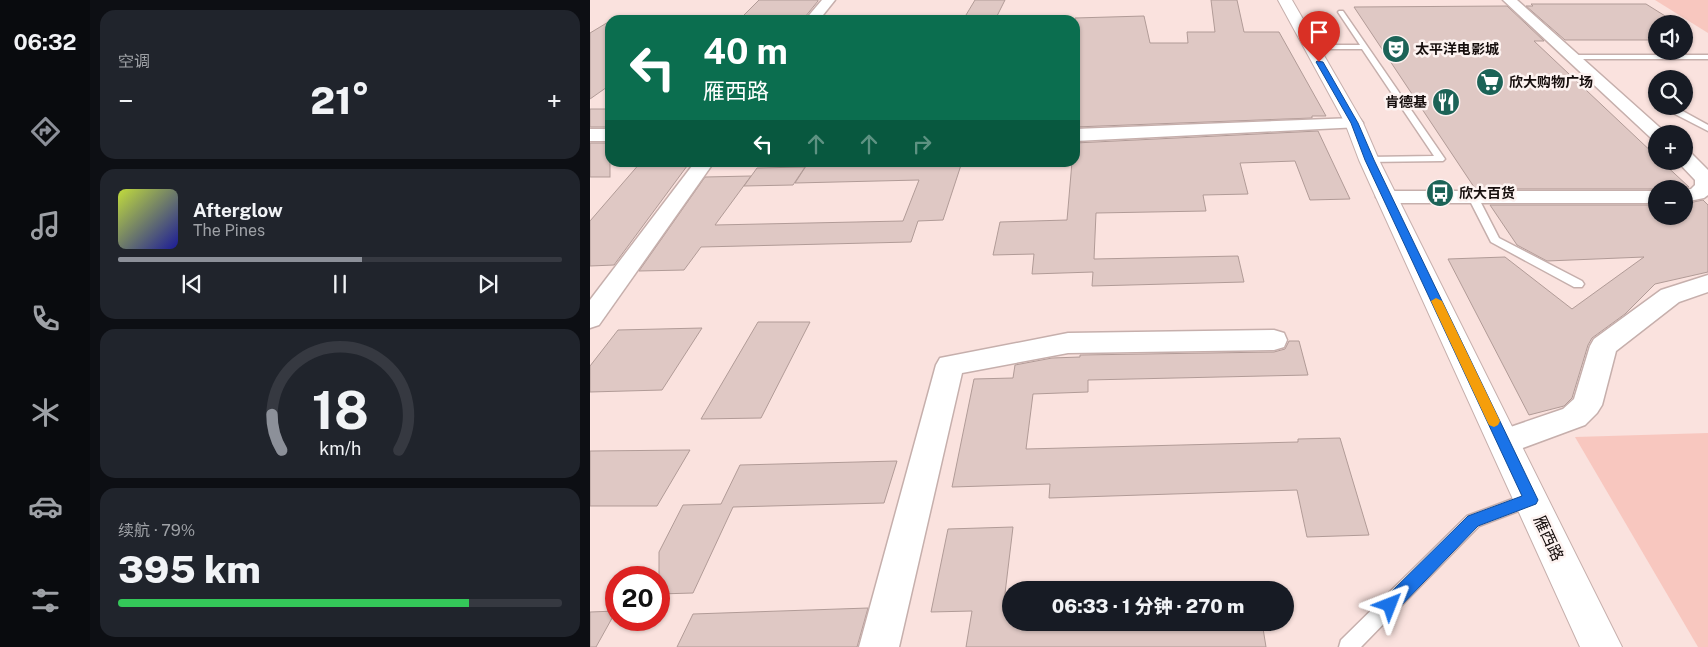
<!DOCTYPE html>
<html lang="zh">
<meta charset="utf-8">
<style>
:root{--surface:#171b24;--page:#20242c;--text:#f1f3f6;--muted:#9ea1a6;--line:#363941;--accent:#8c9099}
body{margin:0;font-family:"Public Sans","Noto Sans SC",sans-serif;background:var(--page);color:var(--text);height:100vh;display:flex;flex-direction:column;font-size:19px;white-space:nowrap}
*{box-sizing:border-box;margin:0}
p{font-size:16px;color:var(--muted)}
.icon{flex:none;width:28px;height:28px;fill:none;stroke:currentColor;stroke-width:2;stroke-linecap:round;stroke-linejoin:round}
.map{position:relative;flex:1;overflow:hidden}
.side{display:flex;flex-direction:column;gap:10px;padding:10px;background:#0d0f14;width:500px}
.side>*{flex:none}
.guide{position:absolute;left:15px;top:15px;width:475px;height:152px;border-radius:15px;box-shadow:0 1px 4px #0004;background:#0b6e4f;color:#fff;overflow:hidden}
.tools{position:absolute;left:1058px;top:15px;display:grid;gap:10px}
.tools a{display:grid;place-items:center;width:45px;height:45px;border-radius:50%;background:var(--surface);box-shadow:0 1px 4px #0004;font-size:25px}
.speed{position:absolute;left:15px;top:566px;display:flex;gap:10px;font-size:25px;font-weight:700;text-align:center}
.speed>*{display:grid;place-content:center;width:65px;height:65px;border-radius:50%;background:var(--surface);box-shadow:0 1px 4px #0004;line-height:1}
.speed .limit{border:8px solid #d22;background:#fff;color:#111}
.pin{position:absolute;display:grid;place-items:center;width:42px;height:42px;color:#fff;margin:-51px -21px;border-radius:50% 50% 50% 0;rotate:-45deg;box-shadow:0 0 5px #0007}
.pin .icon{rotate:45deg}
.me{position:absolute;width:55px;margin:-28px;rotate:45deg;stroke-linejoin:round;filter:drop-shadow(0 0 4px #0008)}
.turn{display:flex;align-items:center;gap:18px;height:105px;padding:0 15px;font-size:22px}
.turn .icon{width:65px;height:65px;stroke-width:2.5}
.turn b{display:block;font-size:35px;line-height:42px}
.lanes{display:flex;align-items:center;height:48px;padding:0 15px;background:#0003;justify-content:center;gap:25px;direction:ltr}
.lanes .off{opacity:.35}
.big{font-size:38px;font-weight:800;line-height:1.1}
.side .widget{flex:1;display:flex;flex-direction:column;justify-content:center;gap:8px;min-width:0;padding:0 18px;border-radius:15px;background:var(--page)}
.side .dial{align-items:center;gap:0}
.dial svg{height:130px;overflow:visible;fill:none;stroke:var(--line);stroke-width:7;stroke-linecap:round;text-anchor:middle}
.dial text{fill:var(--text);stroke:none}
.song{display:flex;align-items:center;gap:15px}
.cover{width:60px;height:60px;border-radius:8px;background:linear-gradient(135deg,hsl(70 70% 55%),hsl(240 70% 35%))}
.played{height:5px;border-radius:2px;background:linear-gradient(90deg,var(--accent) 55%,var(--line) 55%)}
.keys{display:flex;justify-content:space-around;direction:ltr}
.heat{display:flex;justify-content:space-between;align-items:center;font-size:28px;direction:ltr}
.charge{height:8px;border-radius:4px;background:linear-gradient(90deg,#34c759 79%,var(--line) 0)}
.trip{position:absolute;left:412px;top:581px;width:292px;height:50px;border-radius:25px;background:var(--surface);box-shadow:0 1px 4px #0004;font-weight:800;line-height:50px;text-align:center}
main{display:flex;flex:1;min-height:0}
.menu{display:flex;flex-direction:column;width:90px;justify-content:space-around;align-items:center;background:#090b0e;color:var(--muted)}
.menu .icon{width:35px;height:35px}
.menu .active{color:var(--accent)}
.menu b{font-size:22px;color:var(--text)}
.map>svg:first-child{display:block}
</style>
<main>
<nav class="menu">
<b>06:32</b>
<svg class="icon active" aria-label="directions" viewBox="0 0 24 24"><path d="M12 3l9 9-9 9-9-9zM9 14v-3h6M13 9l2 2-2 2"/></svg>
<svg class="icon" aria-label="music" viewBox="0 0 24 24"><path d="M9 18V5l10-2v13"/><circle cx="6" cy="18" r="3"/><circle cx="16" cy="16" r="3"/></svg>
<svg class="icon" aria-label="phone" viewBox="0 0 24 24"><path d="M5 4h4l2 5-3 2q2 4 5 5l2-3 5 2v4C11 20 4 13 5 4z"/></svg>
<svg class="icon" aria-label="climate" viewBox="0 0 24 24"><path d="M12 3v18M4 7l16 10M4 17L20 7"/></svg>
<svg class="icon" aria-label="car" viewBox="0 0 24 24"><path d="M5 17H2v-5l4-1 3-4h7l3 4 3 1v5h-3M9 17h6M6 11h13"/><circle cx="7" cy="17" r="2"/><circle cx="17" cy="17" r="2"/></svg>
<svg class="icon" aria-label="filters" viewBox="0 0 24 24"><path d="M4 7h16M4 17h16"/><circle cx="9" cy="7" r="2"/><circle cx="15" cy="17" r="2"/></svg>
</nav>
<section class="side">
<div class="widget"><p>空调</p>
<div class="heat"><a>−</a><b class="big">21°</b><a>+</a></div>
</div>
<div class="widget">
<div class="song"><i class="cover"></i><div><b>Afterglow</b><p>The Pines</p></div></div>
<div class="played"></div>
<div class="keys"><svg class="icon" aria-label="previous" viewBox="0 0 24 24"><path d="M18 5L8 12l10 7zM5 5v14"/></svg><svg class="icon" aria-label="pause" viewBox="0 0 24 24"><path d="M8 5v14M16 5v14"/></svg><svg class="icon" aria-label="next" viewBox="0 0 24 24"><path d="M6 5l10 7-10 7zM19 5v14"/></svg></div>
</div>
<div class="widget dial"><svg viewBox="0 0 100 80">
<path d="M14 69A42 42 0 1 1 86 69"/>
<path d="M14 69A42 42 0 0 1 8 47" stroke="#8c9099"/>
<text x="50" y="56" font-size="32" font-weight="700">18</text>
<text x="50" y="72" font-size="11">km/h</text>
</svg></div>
<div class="widget"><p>续航 · 79%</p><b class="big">395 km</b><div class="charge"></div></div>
</section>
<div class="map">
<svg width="1118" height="647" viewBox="0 0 1118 647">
<rect width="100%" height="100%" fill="#fae2de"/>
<g fill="#f8c7bf">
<polygon points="1065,0 1118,0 1118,33"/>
<polygon points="1118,433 1118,647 1108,647 985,437"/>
</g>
<g fill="#dfc8c4" stroke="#b19b97">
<polygon points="169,0 228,0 228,1 215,17 150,19"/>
<polygon points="385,0 415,0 405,20 373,20"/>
<polygon points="621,0 647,0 654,32 689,32 736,116 722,116 722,118 485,127 485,18 554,16 560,43 598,43 597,32 625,32"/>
<polygon points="941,4 1056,4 1088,24 1066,24 1066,40 975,40 936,6 943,6"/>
<polygon points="917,6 954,41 944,41 1066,156 1066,161 1071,161 1099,187 1066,189 890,189 884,187 764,7"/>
<polygon points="20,21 20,85 0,99 0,33"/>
<rect x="0" y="109" width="20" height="18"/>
<polygon points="728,131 760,199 720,200 705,161 650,163 658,194 613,195 616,211 506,213 504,259 648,256 654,282 502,286 503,272 442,274 444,254 403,255 410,222 477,220 482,162 485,162 485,143"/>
<rect x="0" y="143" width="20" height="34"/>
<polygon points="51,162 100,162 24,265 0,266 0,221"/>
<polygon points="372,162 353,220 328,221 321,242 111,247 94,270 49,271 115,177 161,176 125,225 313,221 329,180 205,183 218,163"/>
<polygon points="215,167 203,185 154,186 167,168"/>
<polygon points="1113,200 1118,205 1118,272 1065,284 1035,314 1002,338 998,345 982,398 974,406 939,415 858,259 915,257 982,309 1054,257 957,261 927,245 900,205 1066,205 1066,216 1094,216 1094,204"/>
<polygon points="168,322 220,322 171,418 111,419"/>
<polygon points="112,328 72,390 0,392 0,366 28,330"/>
<polygon points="699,341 709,341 718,375 498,380 498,392 443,394 436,449 708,442 708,439 750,438 779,535 717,537 707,490 459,498 460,484 362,487 384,379 423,378 425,365 462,358 490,357 490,355 684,352 695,349"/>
<polygon points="100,450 67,506 0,506 0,451"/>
<polygon points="307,461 294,503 143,507 103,593 69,594 69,552 93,505 131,504 150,465"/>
<polygon points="423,527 413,610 421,610 421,622 672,622 676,647 376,647 382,611 341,612 358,529"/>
<polygon points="278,608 267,647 87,647 103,614"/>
<polygon points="26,611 6,647 0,647 0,612"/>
</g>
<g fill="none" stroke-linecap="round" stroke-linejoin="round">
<g stroke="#c6afac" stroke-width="3">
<g id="service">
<polygon points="749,11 753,11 855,159 853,161 776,162 774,160 779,157 844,156 772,49 721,49 717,47 721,45 770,45 748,12"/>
<rect x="979" y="55" width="139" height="4"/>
<polygon points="1083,109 1089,109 1118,125 1118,131 1083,113"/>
<polygon points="883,194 888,197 909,238 992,281 994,284 992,287 984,287 901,242 878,197"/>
<polygon points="941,492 947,494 949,499 947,504 889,526 771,647 749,647 751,640 877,516"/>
</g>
</g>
<g stroke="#c6afac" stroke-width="3">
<g id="minor">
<polygon points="232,0 245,0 229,20 215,20"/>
<polygon points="913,0 927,0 1077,134 1066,134 1066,139 1061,138"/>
<polygon points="764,118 770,119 773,123 770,127 485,141 485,129"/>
<rect x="0" y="129" width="20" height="12"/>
<polygon points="1094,151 1101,153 1118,170 1118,195 1114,198 1094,202 1094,190 1101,189 1105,185 1105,180 1087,161 1094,161"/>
<polygon points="105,162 124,162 9,325 0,328 0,300"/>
<polygon points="797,191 1066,191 1066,203 797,203 790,201 786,197 790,193"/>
<polygon points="1118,275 1118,292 1089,302 1026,351 1012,405 1007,413 995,425 914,455 903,451 898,442 903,433 973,409 984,399 1000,346 1004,339 1071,290"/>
<polygon points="684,330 694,333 697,340 694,347 684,350 478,353 372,373 309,647 269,647 346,365 350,358 478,333"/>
</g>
</g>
<g stroke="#c6afac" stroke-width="2">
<polygon id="secondary" points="688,0 702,0 773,123 789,160 1032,647 990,647 769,160 755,123"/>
</g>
<use href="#service" fill="#fff" fill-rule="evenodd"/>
<use href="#minor" fill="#fff" fill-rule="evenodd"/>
<use href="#secondary" fill="#fff" fill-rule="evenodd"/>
</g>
<polygon fill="#1a73e8" stroke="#114b97" points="727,61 733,62 768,123 784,160 948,500 946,504 888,526 806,611 800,613 794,611 792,605 794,599 878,516 932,496 775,160 761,123 726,62"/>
<polygon fill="#f59e0b" points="846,298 852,301 910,421 908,425 904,427 899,425 897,421 841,301"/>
<defs>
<g id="theatre-disc" transform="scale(1.4375)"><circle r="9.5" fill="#1c6357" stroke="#fdf3f1"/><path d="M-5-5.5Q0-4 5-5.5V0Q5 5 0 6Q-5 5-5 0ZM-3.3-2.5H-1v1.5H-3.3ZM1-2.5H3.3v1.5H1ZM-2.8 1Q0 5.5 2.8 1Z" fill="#fff"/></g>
<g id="supermarket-disc" transform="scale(1.4375)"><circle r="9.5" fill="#1c6357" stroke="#fdf3f1"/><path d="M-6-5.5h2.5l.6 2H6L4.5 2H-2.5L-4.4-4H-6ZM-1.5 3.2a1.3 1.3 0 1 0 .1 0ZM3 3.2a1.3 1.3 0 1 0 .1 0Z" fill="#fff"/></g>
<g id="restaurant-disc" transform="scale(1.4375)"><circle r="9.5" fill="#1c6357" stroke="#fdf3f1"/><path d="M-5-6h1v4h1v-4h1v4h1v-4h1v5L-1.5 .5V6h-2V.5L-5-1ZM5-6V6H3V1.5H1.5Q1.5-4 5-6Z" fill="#fff"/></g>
<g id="bus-disc" transform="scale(1.4375)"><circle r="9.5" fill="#1c6357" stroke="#fdf3f1"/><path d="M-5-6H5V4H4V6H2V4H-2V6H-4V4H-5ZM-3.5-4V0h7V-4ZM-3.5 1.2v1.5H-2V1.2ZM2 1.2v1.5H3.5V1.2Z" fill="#fff"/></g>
</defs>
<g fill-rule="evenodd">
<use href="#theatre-disc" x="806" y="49"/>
<use href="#supermarket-disc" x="900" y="82"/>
<use href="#restaurant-disc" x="856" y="102"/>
<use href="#bus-disc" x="850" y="193"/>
</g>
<g text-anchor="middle" stroke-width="5" stroke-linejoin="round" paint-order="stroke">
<g font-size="14" font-weight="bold" fill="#160e0d" stroke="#fdf3f1" text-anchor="start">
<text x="825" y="54">太平洋电影城</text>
<text x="919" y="87">欣大购物广场</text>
<text x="837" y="107" text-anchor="end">肯德基</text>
<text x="869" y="198">欣大百货</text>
</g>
<g font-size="16" fill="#160e0d" stroke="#fdf3f1">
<text transform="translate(959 538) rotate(65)" y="6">雁西路</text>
</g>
</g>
</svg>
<div class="tools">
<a><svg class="icon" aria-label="sound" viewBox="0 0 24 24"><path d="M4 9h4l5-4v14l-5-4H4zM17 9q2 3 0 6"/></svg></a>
<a><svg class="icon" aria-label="search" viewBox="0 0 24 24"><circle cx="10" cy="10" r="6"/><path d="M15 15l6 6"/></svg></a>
<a>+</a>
<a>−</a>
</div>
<div class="speed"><div class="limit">20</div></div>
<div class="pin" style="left:729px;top:62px;background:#d93025"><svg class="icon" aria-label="arrive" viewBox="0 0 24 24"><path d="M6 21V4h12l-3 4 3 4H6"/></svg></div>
<svg class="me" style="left:800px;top:605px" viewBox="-20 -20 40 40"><path d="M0-17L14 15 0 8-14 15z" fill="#1a73e8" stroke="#fff" stroke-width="4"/></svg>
<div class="trip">06:33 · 1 分钟 · 270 m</div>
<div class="guide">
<div class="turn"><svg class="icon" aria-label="left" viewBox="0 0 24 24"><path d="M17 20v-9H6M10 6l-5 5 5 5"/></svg><div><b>40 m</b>雁西路</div></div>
<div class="lanes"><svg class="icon" aria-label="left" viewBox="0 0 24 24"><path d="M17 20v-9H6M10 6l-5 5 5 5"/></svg><svg class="icon off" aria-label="ahead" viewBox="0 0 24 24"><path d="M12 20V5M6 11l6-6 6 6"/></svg><svg class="icon off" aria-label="ahead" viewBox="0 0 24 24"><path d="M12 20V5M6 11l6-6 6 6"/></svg><svg class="icon off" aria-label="right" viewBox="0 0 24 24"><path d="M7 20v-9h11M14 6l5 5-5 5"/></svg></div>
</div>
</div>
</main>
